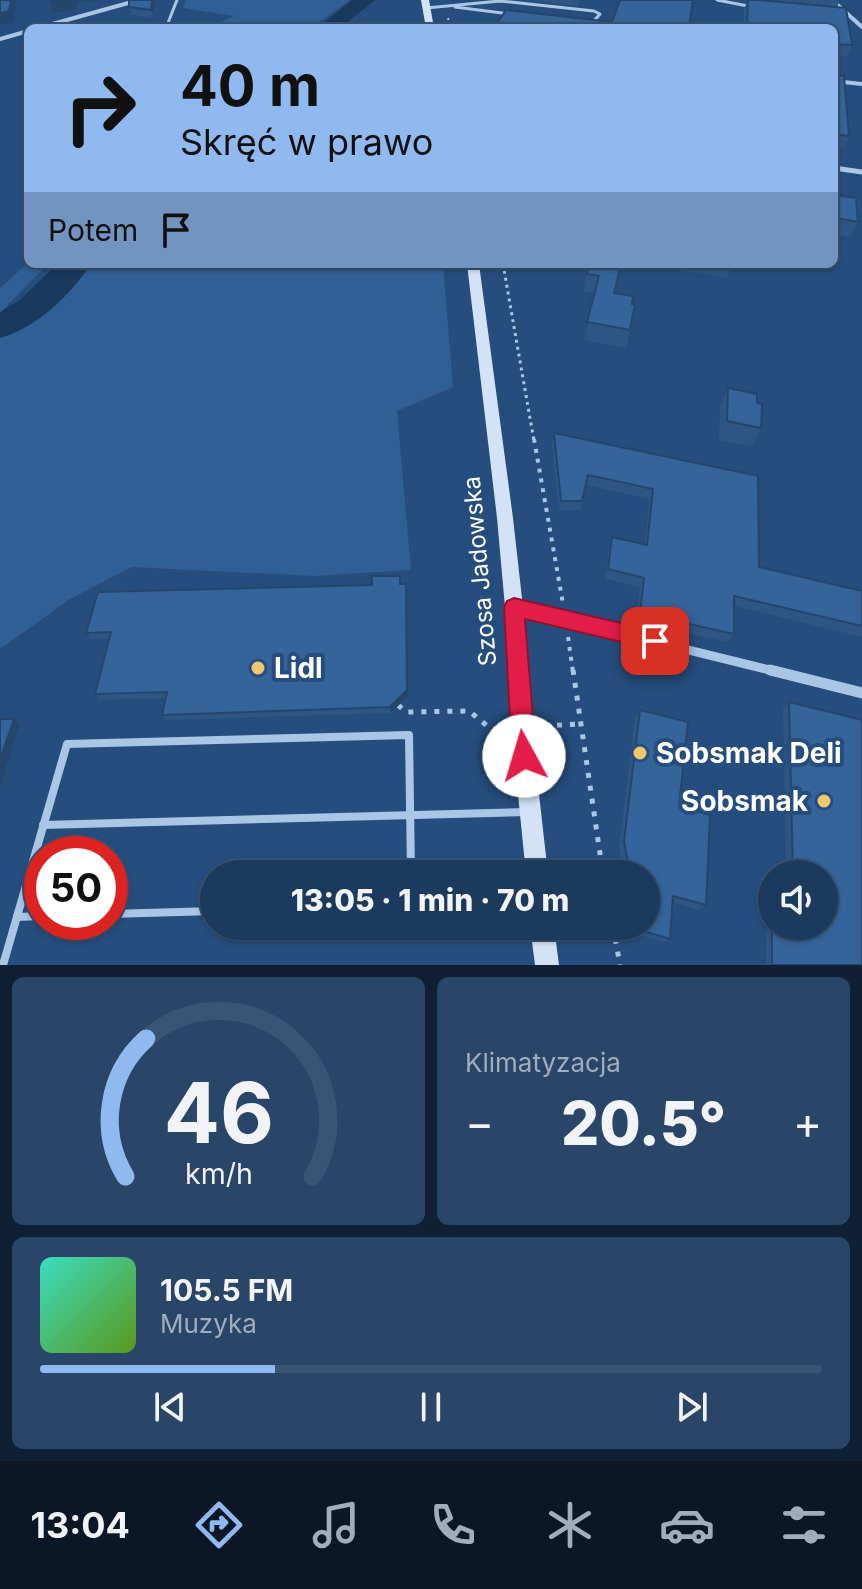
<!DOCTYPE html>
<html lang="pl">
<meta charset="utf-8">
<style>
:root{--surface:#1c3a5e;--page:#294567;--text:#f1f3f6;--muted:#a0adbc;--line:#3a5473;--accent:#90b9f0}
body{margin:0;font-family:Inter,sans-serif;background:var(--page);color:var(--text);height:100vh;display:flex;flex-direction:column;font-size:30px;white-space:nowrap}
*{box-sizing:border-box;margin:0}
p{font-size:26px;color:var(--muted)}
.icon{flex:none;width:44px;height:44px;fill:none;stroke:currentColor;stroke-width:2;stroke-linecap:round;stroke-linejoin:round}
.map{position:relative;height:965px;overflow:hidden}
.drawer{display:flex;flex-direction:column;gap:12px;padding:12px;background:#0f2034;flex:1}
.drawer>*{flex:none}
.banner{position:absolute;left:24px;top:24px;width:814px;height:244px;border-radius:12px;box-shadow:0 2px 6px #0004,0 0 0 2px var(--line);background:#90b9f0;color:#111;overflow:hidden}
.fabs{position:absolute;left:758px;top:860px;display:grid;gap:16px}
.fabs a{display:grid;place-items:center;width:80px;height:80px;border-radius:50%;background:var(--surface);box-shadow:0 2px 6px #0004,0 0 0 2px var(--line);font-size:40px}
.speed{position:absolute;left:24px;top:836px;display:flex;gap:16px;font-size:40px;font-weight:700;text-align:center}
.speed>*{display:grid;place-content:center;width:104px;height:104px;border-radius:50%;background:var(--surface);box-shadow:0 2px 6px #0004,0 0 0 2px var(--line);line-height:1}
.speed .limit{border:12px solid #d22;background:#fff;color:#111}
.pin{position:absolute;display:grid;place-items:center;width:68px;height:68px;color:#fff;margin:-34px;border-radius:16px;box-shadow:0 4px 12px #0006}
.me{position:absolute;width:88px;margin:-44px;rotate:354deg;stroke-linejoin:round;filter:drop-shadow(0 0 6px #0008)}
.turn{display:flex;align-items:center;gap:28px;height:168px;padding:0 24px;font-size:36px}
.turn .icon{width:104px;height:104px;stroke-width:2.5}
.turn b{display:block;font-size:56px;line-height:68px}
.then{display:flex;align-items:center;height:76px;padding:0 24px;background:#0003;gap:16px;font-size:30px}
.big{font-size:60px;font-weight:800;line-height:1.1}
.drawer .widget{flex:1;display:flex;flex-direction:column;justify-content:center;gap:12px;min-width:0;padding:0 28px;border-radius:12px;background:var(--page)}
.drawer .dial{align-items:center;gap:0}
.dial svg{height:208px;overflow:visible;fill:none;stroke:var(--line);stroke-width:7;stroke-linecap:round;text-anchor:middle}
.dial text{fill:var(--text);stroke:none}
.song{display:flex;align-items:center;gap:24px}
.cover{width:96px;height:96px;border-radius:12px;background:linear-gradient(135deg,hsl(170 70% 55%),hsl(90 70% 35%))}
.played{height:8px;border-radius:4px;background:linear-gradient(90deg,var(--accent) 30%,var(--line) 30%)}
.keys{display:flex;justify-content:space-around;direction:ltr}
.heat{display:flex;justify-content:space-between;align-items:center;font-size:44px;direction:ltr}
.drawer .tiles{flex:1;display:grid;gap:12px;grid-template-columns:1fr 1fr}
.widget:last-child{grid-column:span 2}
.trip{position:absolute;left:200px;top:860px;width:460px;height:80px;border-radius:40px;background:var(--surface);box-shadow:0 2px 6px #0004,0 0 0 2px var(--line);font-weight:800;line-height:80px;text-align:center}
.tab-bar{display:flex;height:128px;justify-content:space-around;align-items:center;background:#0b1726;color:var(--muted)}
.tab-bar .icon{width:56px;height:56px}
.tab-bar .on{color:var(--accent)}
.tab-bar b{font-size:36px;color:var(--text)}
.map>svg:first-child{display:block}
</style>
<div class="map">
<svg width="862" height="965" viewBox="0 0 862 965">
<rect width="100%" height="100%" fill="#254d7d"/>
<g fill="#2f5f95">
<polygon points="186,0 350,0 311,28 212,28 209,27 234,16 183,8"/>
<polygon points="28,263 48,264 0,313 0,288"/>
<polygon points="85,264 443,264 453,387 397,411 411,570 314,576 132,567 70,599 0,649 0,335 37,312"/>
</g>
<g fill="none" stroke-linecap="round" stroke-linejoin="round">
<g fill="#19385d" fill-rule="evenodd">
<polygon points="352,0 375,0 340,28 317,28"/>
<path d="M57,264H91C70,295 37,328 0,338V312L20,300Z"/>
</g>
<polyline stroke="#aac6e5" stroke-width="2" stroke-dasharray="2 3" stroke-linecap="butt" points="448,18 451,28"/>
<polyline stroke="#aac6e5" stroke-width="3" stroke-dasharray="3 4" stroke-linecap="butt" points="503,264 534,441"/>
<g stroke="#aac6e5" stroke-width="4" stroke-dasharray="4 6" stroke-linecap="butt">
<polyline points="534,439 563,604"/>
<polyline points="568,637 573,672"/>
</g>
<g stroke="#aac6e5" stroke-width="5" stroke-dasharray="5 8" stroke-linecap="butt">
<polyline points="573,670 603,874"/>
<polyline points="398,705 406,712 469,711 491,729 499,729"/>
<polyline points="544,726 581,724"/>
<polyline points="613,926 620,965"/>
</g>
<g stroke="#aac6e5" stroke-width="3">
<polyline points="717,0 753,7"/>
<polyline points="455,7 510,14"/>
<polyline points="426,8 500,1 594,11 600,14 593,22"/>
<polyline points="166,28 177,0"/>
</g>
<g stroke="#aac6e5" stroke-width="8">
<polyline points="43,825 528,812"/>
<polyline points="110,914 214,911"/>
<polyline points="17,917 42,916"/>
<polyline points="3,965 67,744 409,735 411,874"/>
</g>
<g stroke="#aac6e5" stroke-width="4">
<polyline points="832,0 862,27"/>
<polyline points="38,28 139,0"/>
<polyline points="0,39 28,31"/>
<polyline points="834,81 862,84"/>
</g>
<polyline stroke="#aac6e5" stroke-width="5" points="834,168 862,172"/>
<polyline stroke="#aac6e5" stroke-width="9" points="514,607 778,672"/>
<polyline stroke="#aac6e5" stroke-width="11" points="770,670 862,693"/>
<g fill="#d3e2f5" fill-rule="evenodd">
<polygon points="421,0 429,0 434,28 426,28"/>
<polygon points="467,264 479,264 513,518 523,607 529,705 548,874 526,874 509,705 505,607 497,518"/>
<polygon points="530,926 554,926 559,965 535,965"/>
</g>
</g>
<g fill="#2e5684">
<polygon points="129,0 154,0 154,18 131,15"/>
<polygon points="527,0 580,0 577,6"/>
<polygon points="743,0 838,0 839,2 837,8 852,45 847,56 834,56 834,28 744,28 744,10 747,1"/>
<polygon points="834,75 849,136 844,148 834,147"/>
<polygon points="835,195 858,222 850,237 834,234"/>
<polygon points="589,264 614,293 632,304 630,330 626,348 584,340 595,293 583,291"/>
<polygon points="640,264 733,264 727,278"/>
<polygon points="728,388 761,428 752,446 719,440 720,407"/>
<polygon points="554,433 758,476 759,567 862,591 862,637 734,606 734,634 728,642 636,622 640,587 605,579 609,547 612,537 645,545 649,499 586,485 580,510 559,510 552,443"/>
<polygon points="98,592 408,696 391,713 166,720 162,715 166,698 100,700 95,694 110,639 91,639 86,633"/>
<polygon points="789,702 862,965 766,965 766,914 772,911 824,926 824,874 786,874 783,708"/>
<polygon points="640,710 679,806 706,905 698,910 672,902 670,939 664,942 634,934 632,926 646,926 646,874 624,874 619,847 635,718"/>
</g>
<g fill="#25466c">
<polygon points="11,0 16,0 14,23 0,24 0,13"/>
<polygon points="49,0 98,0 77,2 76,10 53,12"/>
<polygon points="152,0 154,0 154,18 151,10"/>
<polygon points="406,584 408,696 391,713 390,707"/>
<polygon points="14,719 20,724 0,787 0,760"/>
</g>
<g fill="#35649a" stroke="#25466c" stroke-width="2">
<polygon points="0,0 11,0 9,11 0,13"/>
<polygon points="129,0 152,0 151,10 129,7"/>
<polygon points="620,0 693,0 689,28 494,28 506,10 612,22"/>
<polygon points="748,0 760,0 846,8 852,45 834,44 834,28 747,28"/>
<polygon points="834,75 844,76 849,136 834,134"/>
<polygon points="835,195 856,198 858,222 836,218"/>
<polygon points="589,264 621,264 614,293 633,296 632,304 635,304 630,330 587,322 599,276 587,274"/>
<polygon points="728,388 757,394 757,403 762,404 761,428 727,421"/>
<polygon points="554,433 758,476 759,567 862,591 862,626 734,596 734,634 640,613 644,578 608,569 612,537 647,545 653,489 588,475 582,501 561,501"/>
<polygon points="372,576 400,576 400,584 406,584 407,690 390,707 162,715 167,692 95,694 111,632 86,633 98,592 372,585"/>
<polygon points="789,702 862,720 862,965 772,965 772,926 824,926 824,874 793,874"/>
<polygon points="640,710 688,722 679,806 710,815 706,905 673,896 670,939 639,930 639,926 646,926 646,874 630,874 624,841"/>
<polygon points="0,719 14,719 0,760"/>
</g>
<polygon fill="#e11d48" stroke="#92132f" stroke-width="2" points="514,598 655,631 662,634 665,641 662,648 655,650 525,619 536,756 532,764 524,768 516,764 512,756 504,607 507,601"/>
<g fill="#efc76e" stroke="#254d7d" stroke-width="3">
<circle cx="258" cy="668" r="8"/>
<circle cx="640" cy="753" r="8"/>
<circle cx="824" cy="801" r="8"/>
</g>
<g text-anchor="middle" stroke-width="8" stroke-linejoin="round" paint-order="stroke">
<g font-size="24" fill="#fff" stroke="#254d7d">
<text transform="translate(480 571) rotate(-95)" y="8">Szosa Jadowska</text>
</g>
<g font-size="28" font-weight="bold" fill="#fff" stroke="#254d7d" text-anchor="start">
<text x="274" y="678">Lidl</text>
<text x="656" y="763">Sobsmak Deli</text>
<text x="808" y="811" text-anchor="end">Sobsmak</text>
</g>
</g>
</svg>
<div class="fabs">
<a><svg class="icon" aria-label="sound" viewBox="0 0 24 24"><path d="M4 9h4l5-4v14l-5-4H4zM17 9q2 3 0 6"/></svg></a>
</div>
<div class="speed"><div class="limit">50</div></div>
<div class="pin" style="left:655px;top:641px;background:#d93025"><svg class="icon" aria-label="arrive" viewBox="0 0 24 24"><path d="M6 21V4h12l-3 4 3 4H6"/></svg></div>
<svg class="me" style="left:524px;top:756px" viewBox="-20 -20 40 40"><circle r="19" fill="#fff"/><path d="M0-13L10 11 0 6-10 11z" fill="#e11d48"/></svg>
<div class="trip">13:05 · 1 min · 70 m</div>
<div class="banner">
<div class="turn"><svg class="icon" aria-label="right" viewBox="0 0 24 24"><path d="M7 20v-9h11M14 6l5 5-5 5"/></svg><div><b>40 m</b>Skręć w prawo</div></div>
<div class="then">Potem<svg class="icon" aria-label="arrive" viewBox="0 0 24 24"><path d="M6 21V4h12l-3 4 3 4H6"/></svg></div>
</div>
</div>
<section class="drawer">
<div class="tiles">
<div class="widget dial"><svg viewBox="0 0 100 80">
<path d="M14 69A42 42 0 1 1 86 69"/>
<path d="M14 69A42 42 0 0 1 22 16" stroke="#90b9f0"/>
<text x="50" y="56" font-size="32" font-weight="700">46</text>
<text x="50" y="72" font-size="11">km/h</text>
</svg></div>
<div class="widget"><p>Klimatyzacja</p>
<div class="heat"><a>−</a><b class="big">20.5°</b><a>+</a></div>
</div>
<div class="widget">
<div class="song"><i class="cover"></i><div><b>105.5 FM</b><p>Muzyka</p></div></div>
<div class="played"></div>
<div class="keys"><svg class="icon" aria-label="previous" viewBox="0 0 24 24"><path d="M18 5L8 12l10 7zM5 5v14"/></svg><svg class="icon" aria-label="pause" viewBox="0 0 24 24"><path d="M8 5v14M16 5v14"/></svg><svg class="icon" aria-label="next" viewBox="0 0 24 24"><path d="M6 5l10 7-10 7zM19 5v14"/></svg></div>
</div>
</div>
</section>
<nav class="tab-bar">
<b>13:04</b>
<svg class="icon on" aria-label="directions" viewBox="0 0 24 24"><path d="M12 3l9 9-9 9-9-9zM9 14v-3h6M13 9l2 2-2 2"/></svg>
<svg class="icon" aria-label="music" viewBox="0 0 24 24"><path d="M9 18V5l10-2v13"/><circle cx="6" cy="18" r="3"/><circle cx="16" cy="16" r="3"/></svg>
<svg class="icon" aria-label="phone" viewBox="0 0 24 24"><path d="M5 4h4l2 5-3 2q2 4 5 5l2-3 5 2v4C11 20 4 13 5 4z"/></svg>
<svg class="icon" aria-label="climate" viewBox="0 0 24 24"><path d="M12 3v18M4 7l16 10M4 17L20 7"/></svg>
<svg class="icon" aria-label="car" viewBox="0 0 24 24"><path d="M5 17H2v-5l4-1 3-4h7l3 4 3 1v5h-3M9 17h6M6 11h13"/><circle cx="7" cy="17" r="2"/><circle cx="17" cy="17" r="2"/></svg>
<svg class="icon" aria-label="filters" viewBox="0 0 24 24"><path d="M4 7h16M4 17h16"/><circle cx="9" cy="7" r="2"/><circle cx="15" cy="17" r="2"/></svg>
</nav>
